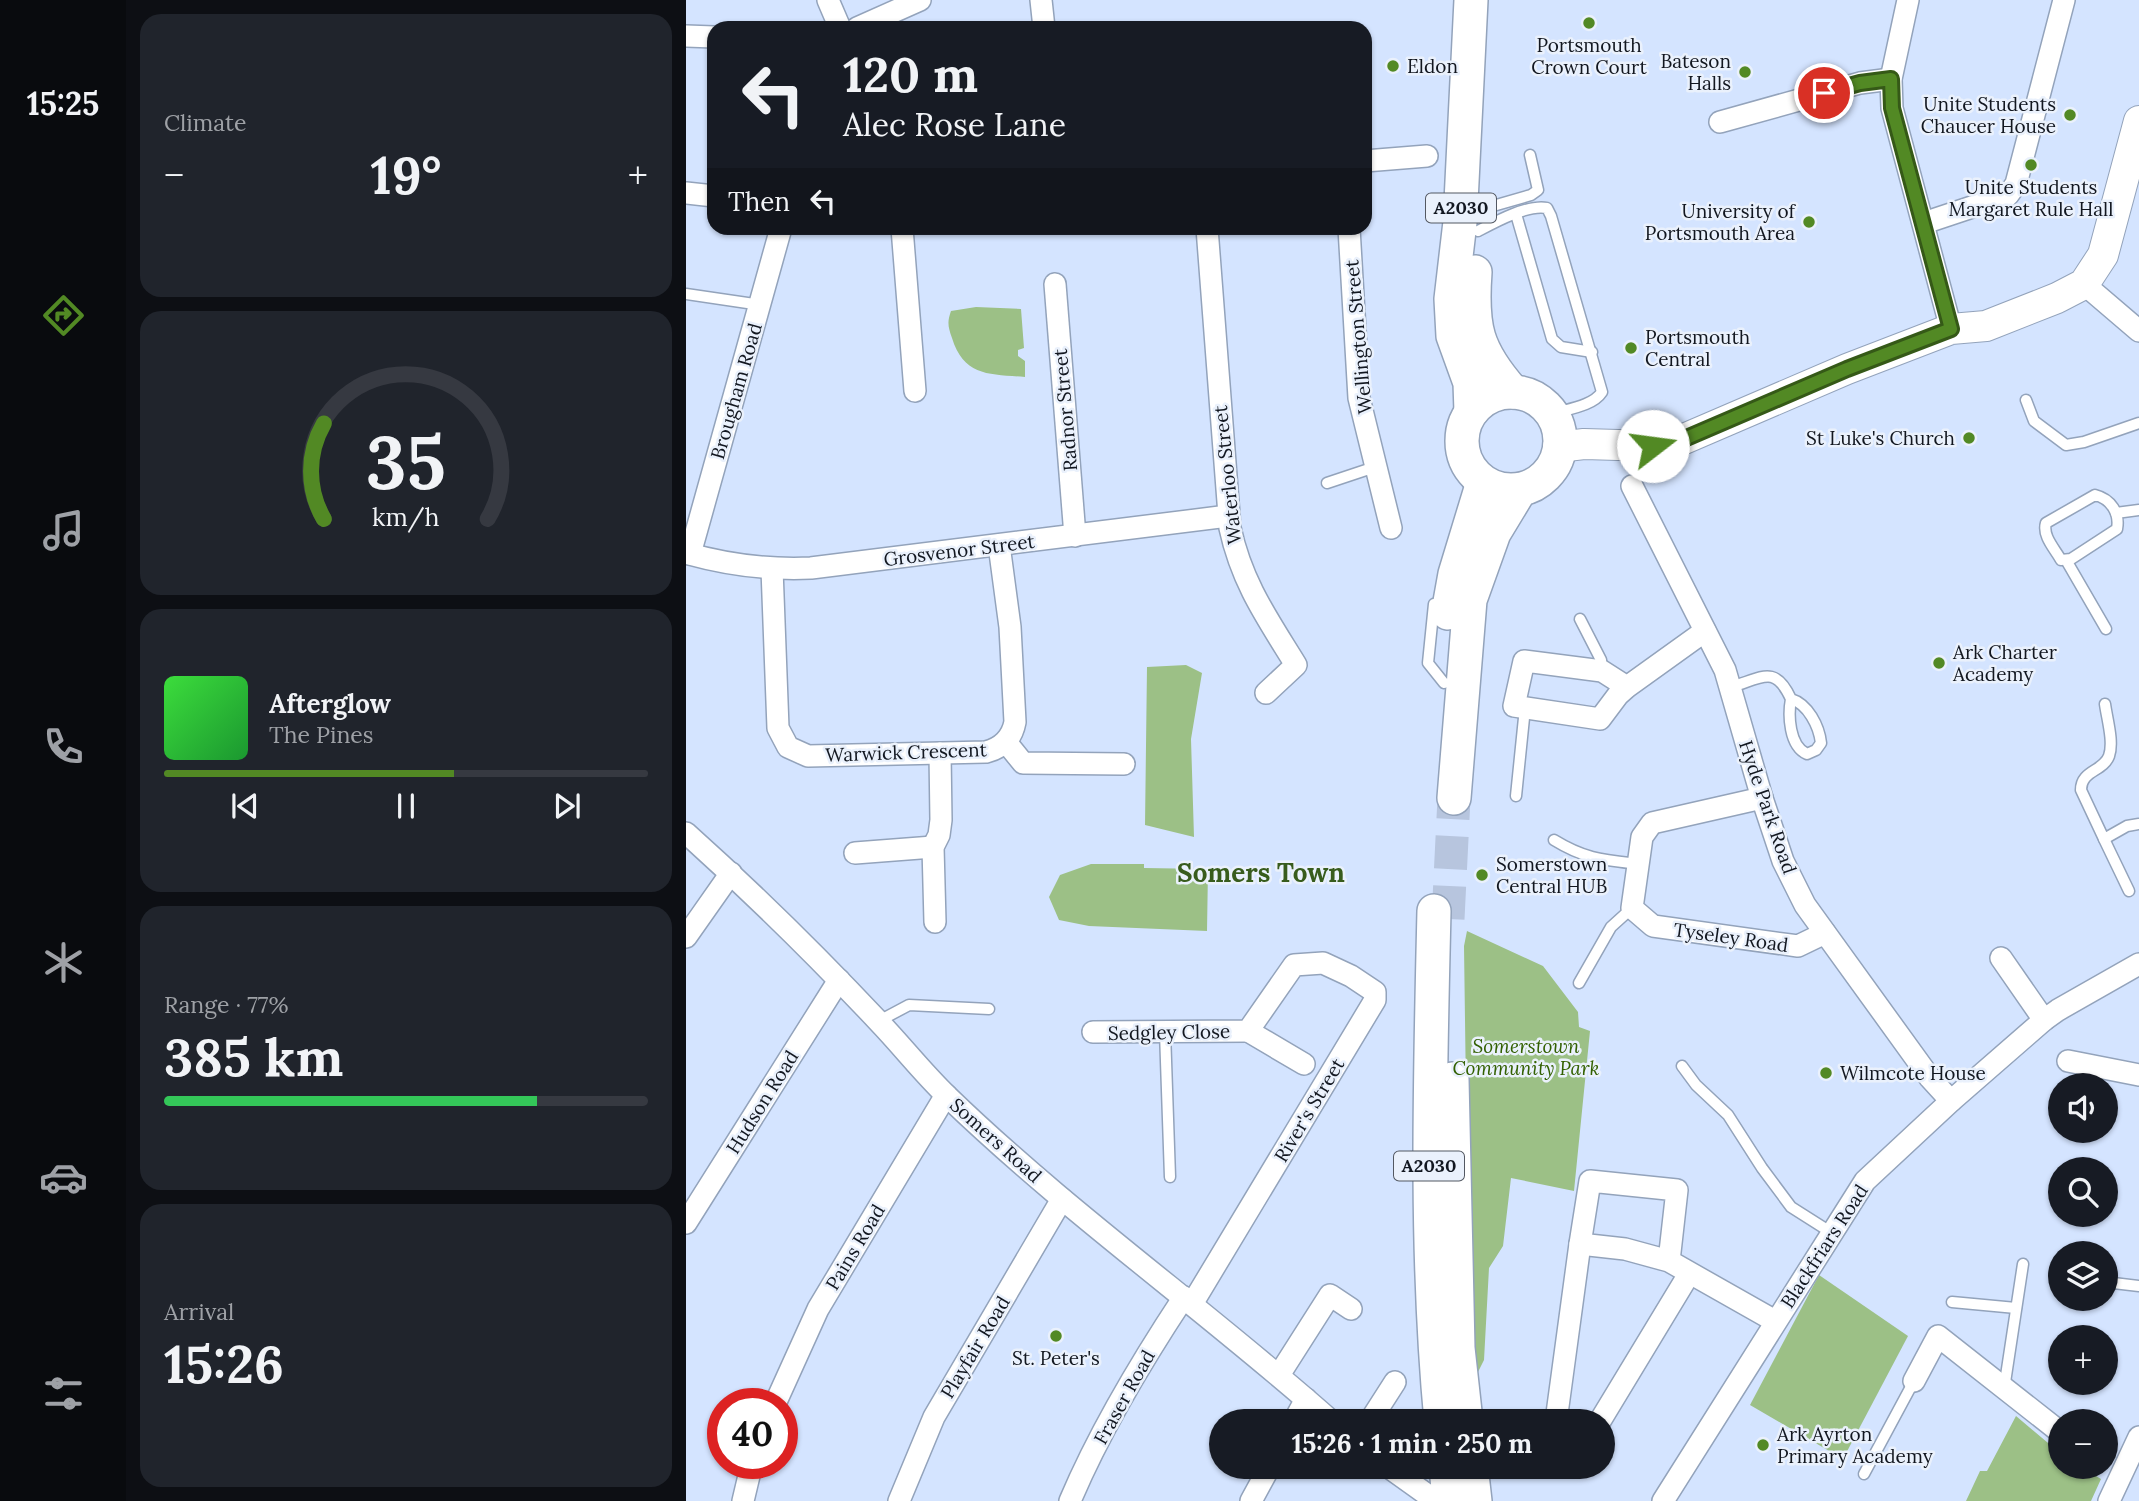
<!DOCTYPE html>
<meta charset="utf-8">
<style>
:root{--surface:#171b24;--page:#20242c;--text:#f1f3f6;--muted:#9ea1a6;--line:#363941;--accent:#528924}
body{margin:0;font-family:Lora,serif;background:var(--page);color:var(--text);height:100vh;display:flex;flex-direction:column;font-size:26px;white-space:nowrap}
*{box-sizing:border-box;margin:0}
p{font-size:23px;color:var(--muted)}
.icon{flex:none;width:38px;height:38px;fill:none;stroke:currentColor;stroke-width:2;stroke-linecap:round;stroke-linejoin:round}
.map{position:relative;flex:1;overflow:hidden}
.side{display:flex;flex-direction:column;gap:14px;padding:14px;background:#0d0f14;width:560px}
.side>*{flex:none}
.hud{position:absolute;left:21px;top:21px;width:665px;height:214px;border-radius:21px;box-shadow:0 2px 5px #0004;background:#171b24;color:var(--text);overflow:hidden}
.controls{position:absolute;left:1362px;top:1073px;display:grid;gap:14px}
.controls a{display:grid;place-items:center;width:70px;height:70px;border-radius:50%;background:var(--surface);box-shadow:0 2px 5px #0004;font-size:35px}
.speed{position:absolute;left:21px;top:1388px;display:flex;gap:14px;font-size:35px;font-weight:700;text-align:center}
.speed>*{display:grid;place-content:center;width:91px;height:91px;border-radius:50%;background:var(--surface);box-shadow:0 2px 5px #0004;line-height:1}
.speed .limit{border:10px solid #d22;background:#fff;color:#111}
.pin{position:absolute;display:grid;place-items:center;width:60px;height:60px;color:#fff;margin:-30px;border:4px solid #fff;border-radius:50%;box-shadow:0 2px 7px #0007}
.me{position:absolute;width:77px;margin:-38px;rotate:75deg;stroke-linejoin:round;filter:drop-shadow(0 0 5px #0008)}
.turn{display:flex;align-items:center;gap:24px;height:147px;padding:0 21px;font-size:32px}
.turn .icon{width:91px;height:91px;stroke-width:2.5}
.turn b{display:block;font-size:49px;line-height:60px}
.then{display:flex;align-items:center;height:66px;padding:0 21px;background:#0003;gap:14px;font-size:26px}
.big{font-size:52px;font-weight:700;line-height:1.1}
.side .tile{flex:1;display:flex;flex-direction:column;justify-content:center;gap:10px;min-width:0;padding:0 24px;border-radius:21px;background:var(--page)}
.side .dial{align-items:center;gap:0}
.dial svg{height:182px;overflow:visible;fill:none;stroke:var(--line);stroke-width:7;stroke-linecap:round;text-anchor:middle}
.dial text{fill:var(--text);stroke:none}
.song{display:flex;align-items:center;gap:21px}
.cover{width:84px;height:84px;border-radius:10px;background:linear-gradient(135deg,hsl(120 70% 55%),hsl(130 70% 35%))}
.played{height:7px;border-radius:4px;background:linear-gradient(90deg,var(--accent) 60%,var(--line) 60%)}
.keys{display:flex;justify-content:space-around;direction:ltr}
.heat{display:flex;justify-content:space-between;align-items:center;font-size:38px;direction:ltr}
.charge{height:10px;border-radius:5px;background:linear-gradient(90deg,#34c759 77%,var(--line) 0)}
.trip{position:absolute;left:523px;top:1409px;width:406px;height:70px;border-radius:35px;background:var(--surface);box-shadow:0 2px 5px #0004;font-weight:700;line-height:70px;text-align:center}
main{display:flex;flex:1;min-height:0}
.menu{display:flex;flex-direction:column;width:126px;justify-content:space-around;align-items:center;background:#090b0e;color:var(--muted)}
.menu .icon{width:49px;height:49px}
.menu .current{color:var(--accent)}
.menu b{font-size:32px;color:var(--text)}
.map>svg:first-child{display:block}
</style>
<main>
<nav class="menu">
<b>15:25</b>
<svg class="icon current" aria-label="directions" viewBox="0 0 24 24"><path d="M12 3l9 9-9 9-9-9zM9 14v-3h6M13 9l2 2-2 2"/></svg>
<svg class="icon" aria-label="music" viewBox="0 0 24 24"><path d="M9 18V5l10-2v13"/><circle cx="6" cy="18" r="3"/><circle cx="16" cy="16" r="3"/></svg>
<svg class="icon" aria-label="phone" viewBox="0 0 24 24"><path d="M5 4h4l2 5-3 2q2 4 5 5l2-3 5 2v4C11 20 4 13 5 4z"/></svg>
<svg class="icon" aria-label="climate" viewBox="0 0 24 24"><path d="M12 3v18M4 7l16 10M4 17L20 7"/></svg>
<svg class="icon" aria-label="car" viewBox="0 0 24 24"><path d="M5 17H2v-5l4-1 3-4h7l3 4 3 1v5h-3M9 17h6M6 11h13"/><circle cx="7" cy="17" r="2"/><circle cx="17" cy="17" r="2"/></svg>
<svg class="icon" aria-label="filters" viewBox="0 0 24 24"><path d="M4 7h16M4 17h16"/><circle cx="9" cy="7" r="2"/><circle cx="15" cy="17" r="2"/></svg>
</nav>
<section class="side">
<div class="tile"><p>Climate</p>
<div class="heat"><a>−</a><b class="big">19°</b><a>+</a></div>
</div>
<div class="tile dial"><svg viewBox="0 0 100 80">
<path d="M14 69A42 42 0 1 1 86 69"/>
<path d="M14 69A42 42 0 0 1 14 27" stroke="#528924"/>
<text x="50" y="56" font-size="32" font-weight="700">35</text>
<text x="50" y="72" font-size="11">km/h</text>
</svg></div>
<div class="tile">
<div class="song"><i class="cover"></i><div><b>Afterglow</b><p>The Pines</p></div></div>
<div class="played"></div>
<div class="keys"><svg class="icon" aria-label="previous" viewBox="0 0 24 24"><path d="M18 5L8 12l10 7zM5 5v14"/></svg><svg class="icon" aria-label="pause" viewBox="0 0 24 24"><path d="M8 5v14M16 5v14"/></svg><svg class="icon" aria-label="next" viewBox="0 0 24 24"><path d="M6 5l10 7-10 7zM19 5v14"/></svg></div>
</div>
<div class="tile"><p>Range · 77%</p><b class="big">385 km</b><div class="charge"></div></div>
<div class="tile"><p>Arrival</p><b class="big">15:26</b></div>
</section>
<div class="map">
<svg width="1453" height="1501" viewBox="0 0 1453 1501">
<rect width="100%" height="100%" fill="#d4e4ff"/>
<g fill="#9cc086">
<path d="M290,307L335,309L338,348L332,350V356L339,361V377C304,374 278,377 266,338C262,327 261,322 265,311Z"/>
<polygon points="500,665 516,673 505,739 508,837 459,825 461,667"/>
<polygon points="405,864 458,864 458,868 522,869 521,931 403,926 373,920 363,897 374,875"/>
<polygon points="781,931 857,966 892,1012 893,1027 904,1031 888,1191 825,1178 817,1246 803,1268 798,1360 784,1388 778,946"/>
<polygon points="1133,1275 1222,1336 1157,1459 1064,1405"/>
<polygon points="1330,1416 1374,1453 1374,1466 1395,1467 1415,1479 1405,1501 1280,1501 1294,1471 1301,1471"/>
</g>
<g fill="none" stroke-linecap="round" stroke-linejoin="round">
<polyline stroke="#b7c5de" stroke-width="33" stroke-dasharray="33 17" stroke-linecap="butt" points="762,919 768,798"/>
<g stroke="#93a3bb" stroke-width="13">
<g id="lane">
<polyline points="793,210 845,195 852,190 844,155"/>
<polyline points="830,214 866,339 875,347 906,352"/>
<path d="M792,231C809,222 842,204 861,208L865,216L916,392C907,406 882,409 866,414"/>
<polyline points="0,294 75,305"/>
<polyline points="1340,400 1348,421 1380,445 1398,442 1453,423"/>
<polyline points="641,483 689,467"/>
<path d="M1409,495C1425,499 1434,513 1431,529L1385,559L1375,560C1369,549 1356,536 1360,523Z"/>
<polyline points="1430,513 1453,510"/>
<polyline points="1380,560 1420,629"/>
<polyline points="748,604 742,663 758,683"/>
<polyline points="894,619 915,660 916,671"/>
<path d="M1045,687C1076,678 1089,664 1105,699C1122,704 1133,726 1135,743L1130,750L1121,754C1103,746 1102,715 1105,699"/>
<path d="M1419,704C1421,719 1428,742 1423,756C1417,772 1395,770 1395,790L1418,839L1441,826L1453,824"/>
<polyline points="830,796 839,708"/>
<polyline points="1418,839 1443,891"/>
<path d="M868,840C899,859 917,860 952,864"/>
<polyline points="893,983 925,927 946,908"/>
<polyline points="193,1021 223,1005 303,1009"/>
<polyline points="479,1032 484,1177"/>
<polyline points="996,1066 1010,1085 1042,1115 1076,1168 1105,1207 1146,1233"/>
<polyline points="1419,1282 1453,1286"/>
<polyline points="1266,1302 1330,1308"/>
<polyline points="1318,1389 1337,1264"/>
<polyline points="1178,1474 1228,1381"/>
</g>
</g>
<g stroke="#93a3bb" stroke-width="24">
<g id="street">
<polyline points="142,0 154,28"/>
<polyline points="355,0 358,28"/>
<polyline points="1222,0 1205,79 1206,108 1265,329"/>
<polyline points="171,28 234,0"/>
<polyline points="0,36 28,37"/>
<polyline points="1034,122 1174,83 1205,79"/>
<polyline points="679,161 741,156"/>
<polyline points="0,193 28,196"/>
<polyline points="1238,223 1322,195 1330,184 1378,0"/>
<polyline points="216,228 229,391"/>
<path d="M521,228L544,528C556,583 581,618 610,665L580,693"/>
<polyline points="663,228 673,398 705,528"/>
<polyline points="369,284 389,536"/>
<polyline points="1398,284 1453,331"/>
<polyline points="946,486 1039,670 1076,798 1097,861 1119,905 1244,1078 1265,1101"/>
<path d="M0,553C42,565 81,570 125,568L542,516"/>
<polyline points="4,554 95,228"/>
<path d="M86,569L92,728L102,747L122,756L300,752C316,748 326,738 329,722L324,627L313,545"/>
<polyline points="941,687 916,671 838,661 828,706 914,719 932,695 941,687 1019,631"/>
<polyline points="320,742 337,763 438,764"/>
<polyline points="1076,798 966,823 956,837 946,908 967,926 1112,946 1139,933"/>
<path d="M0,833C67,893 131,956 193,1022C216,1046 237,1073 261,1096C382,1213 520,1310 645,1421"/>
<polyline points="169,853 247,847"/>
<polyline points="249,922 247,847 253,835 255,820 254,753"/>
<polyline points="0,937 45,873"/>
<polyline points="1315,958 1358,1020"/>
<polyline points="562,1031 618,1064"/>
<polyline points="407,1032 562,1031 608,965 637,963 665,976 689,992 689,1000 506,1304"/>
<polyline points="1382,1061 1453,1075"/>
<polyline points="0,1223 153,980"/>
<polyline points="983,1261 991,1190 904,1181 894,1244 939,1249 983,1261 1089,1321"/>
<polyline points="593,1375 644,1295 665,1309"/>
<polyline points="1228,1381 1252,1336 1374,1432"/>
<polyline points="89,1404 132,1309 260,1095"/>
<polyline points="608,1421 620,1399"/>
<polyline points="684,1421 709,1382"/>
<polyline points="870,1421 894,1244"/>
<polyline points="914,1421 1003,1274"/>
<polyline points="701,1466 750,1501"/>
<polyline points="57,1501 66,1463"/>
<polyline points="213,1501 248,1417 376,1199"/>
<path d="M384,1501C414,1430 455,1362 498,1297"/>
<polyline points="565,1501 584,1466"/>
<polyline points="977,1501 1179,1181 1265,1101 1358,1020 1372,1010 1453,964"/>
<polyline points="1423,1501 1453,1437"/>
</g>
</g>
<g stroke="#93a3bb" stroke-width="32">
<polyline id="secondary" points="872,447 898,444 967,446 998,439 1161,369 1265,329 1300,326 1371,298 1398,284 1417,255 1453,121"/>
</g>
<g stroke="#93a3bb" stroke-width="36">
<g id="primary">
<polyline points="785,0 774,222 765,299 767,336 784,383 785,412"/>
<path d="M789,272C785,327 790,350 827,392"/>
<circle cx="825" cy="441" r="49"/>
<polyline points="762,613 769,574 797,482"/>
<polyline points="768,798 784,600 808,533 834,490"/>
<path d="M748,911C744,1081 739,1251 755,1421"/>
<polyline points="766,1079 772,1348 780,1421"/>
<polyline points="760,1466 763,1501"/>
<polyline points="785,1466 789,1501"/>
</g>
</g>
<use href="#lane" stroke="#fff" stroke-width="10"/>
<use href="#street" stroke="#fff" stroke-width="21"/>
<use href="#secondary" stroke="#fff" stroke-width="30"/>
<use href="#primary" stroke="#fff" stroke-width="33"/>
</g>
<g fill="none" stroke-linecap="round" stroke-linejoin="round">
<g stroke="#355917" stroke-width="18">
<polyline id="route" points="967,446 998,439 1161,369 1265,329 1206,108 1205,79 1174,83 1138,93"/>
</g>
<use href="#route" stroke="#528924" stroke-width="12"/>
</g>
<g fill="#528924" stroke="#eaf1fc" stroke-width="2.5">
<circle cx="903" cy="23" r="7"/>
<circle cx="707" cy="66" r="7"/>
<circle cx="1059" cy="72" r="7"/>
<circle cx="1384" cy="115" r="7"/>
<circle cx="1345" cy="165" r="7"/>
<circle cx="1123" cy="222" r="7"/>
<circle cx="945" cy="348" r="7"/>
<circle cx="1283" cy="438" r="7"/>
<circle cx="1253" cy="663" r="7"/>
<circle cx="796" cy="875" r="7"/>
<circle cx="1140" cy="1073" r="7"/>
<circle cx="370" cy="1336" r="7"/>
<circle cx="1077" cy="1445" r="7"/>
</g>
<g text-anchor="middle" stroke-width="5" stroke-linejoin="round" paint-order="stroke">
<g fill="#eaf1fc" stroke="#535862" stroke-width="2">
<rect x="740" y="193.5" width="70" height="29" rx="5"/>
<rect x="708" y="1151.5" width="70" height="29" rx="5"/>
</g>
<g font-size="18" font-weight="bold" fill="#121720">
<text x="775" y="214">A2030</text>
<text x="743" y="1172">A2030</text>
</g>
<g font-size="19" fill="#121720" stroke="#eaf1fc" text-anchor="start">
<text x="903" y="52" text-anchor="middle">Portsmouth<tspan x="903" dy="22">Crown Court</tspan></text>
<text x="1045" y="68" text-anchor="end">Bateson<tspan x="1045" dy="22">Halls</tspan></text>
<text x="721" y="73">Eldon</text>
<text x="1370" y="111" text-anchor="end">Unite Students<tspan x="1370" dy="22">Chaucer House</tspan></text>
<text x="1345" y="194" text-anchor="middle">Unite Students<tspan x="1345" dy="22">Margaret Rule Hall</tspan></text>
<text x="1109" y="218" text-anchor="end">University of<tspan x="1109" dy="22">Portsmouth Area</tspan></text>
<text x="959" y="344">Portsmouth<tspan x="959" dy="22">Central</tspan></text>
<text x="1269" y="445" text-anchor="end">St Luke's Church</text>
<text x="1267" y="659">Ark Charter<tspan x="1267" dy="22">Academy</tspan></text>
<text x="810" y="871">Somerstown<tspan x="810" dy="22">Central HUB</tspan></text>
<text x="1154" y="1080">Wilmcote House</text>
<text x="370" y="1365" text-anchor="middle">St. Peter's</text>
<text x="1091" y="1441">Ark Ayrton<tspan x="1091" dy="22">Primary Academy</tspan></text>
</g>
<g font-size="19" fill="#121720" stroke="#eaf1fc">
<text transform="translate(672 337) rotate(-95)" y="7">Wellington Street</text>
<text transform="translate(50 391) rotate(-74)" y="7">Brougham Road</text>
<text transform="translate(379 410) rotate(-95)" y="7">Radnor Street</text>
<text transform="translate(541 475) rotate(-96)" y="7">Waterloo Street</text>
<text transform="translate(273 550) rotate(-7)" y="7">Grosvenor Street</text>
<text transform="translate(220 752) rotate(-2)" y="7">Warwick Crescent</text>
<text transform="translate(1082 807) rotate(71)" y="7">Hyde Park Road</text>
<text transform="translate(1045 937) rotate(8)" y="7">Tyseley Road</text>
<text transform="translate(483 1032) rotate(-1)" y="7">Sedgley Close</text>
<text transform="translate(76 1102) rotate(-58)" y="7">Hudson Road</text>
<text transform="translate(623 1110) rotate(-59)" y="7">River's Street</text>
<text transform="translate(310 1140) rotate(42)" y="7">Somers Road</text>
<text transform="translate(1138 1246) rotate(-57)" y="7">Blackfriars Road</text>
<text transform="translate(169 1247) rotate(-59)" y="7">Pains Road</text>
<text transform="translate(289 1347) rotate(-59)" y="7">Playfair Road</text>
<text transform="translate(438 1397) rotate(-61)" y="7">Fraser Road</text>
</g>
<g font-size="19" font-style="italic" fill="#326001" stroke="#eaf1fc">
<text x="840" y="1053">Somerstown<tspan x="840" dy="22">Community Park</tspan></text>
</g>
<g font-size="26" font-weight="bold" fill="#385c1d" stroke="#eaf1fc">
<text x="575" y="882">Somers Town</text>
</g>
</g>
</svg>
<div class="controls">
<a><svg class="icon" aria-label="sound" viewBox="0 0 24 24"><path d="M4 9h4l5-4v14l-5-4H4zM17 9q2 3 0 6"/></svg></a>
<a><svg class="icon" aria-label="search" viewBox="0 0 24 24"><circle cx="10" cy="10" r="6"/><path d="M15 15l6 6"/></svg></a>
<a><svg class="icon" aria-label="layers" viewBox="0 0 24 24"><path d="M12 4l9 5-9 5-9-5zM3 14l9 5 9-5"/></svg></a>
<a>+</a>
<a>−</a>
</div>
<div class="speed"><div class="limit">40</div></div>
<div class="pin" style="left:1138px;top:93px;background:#d93025"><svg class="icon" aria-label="arrive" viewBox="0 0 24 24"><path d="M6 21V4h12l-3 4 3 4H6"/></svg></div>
<svg class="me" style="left:967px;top:446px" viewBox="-20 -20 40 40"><circle r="19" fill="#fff"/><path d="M0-13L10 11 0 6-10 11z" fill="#528924"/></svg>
<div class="trip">15:26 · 1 min · 250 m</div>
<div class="hud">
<div class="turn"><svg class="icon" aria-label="left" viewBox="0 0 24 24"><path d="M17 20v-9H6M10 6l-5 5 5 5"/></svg><div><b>120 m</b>Alec Rose Lane</div></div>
<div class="then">Then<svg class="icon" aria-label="left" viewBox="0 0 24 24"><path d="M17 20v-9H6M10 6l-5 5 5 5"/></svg></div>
</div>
</div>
</main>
